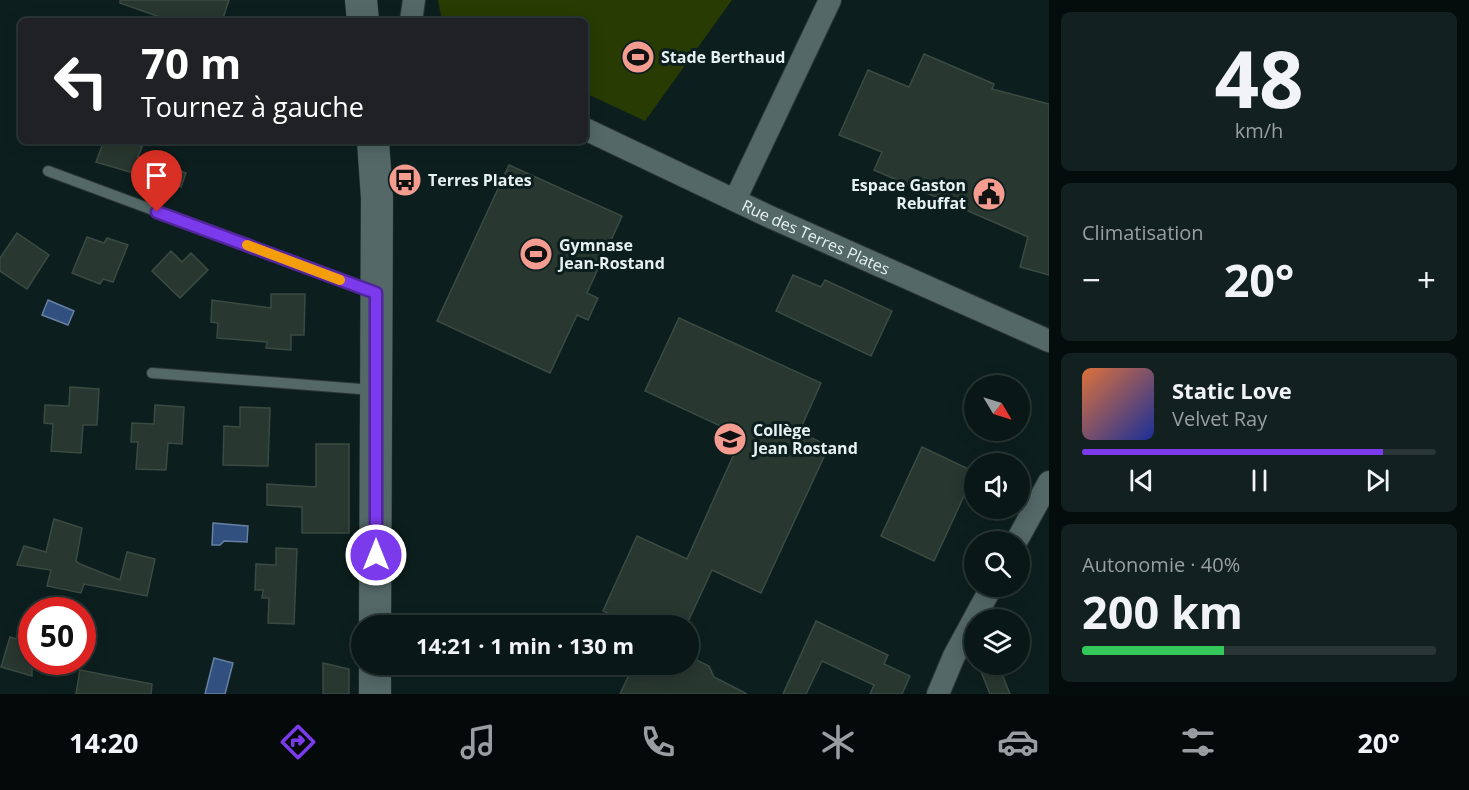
<!DOCTYPE html>
<html lang="fr">
<meta charset="utf-8">
<style>
:root{--surface:#091716;--page:#12201f;--text:#f1f3f6;--muted:#999fa1;--line:#293635;--accent:#7c3aed}
body{margin:0;font-family:"Open Sans",sans-serif;background:var(--page);color:var(--text);height:100vh;display:flex;flex-direction:column;font-size:22px;white-space:nowrap}
*{box-sizing:border-box;margin:0}
p{font-size:20px;color:var(--muted)}
.icon{flex:none;width:33px;height:33px;fill:none;stroke:currentColor;stroke-width:2;stroke-linecap:round;stroke-linejoin:round}
.map{position:relative;flex:1;overflow:hidden}
.details{display:flex;flex-direction:column;gap:12px;padding:12px;background:#050d0c;width:420px}
.details>*{flex:none}
.top-card{position:absolute;left:18px;top:18px;width:570px;height:126px;border-radius:9px;box-shadow:0 3px 15px #0003,0 0 0 2px var(--line);background:#202124;color:#fff;overflow:hidden}
.needle{width:39px;rotate:128deg}
.fabs{position:absolute;left:964px;top:375px;display:grid;gap:12px}
.fabs a{display:grid;place-items:center;width:66px;height:66px;border-radius:50%;background:var(--surface);box-shadow:0 3px 15px #0003,0 0 0 2px var(--line);font-size:30px}
.speed{position:absolute;left:18px;top:597px;display:flex;gap:12px;font-size:30px;font-weight:700;text-align:center}
.speed>*{display:grid;place-content:center;width:78px;height:78px;border-radius:50%;background:var(--surface);box-shadow:0 3px 15px #0003,0 0 0 2px var(--line);line-height:1}
.speed .limit{border:9px solid #d22;background:#fff;color:#111}
.pin{position:absolute;display:grid;place-items:center;width:51px;height:51px;color:#fff;margin:-62px -26px;border-radius:50% 50% 50% 0;rotate:-45deg;box-shadow:0 0 6px #0007}
.pin .icon{rotate:45deg}
.me{position:absolute;width:66px;margin:-33px;rotate:0deg;stroke-linejoin:round;filter:drop-shadow(0 0 4px #0008)}
.turn{display:flex;align-items:center;gap:21px;height:126px;padding:0 24px;font-size:27px}
.turn .icon{width:78px;height:78px;stroke-width:2.5}
.turn b{display:block;font-size:42px;line-height:51px}
.big{font-size:45px;font-weight:700;line-height:1.1}
.details .card{flex:1;display:flex;flex-direction:column;justify-content:center;gap:9px;min-width:0;padding:0 21px;border-radius:9px;background:var(--page)}
.details .dial{align-items:center;gap:0}
.dial b{font-size:78px;line-height:1}
.song{display:flex;align-items:center;gap:18px}
.cover{width:72px;height:72px;border-radius:9px;background:linear-gradient(135deg,hsl(20 70% 55%),hsl(230 70% 35%))}
.played{height:6px;border-radius:3px;background:linear-gradient(90deg,var(--accent) 85%,var(--line) 85%)}
.keys{display:flex;justify-content:space-around;direction:ltr}
.heat{display:flex;justify-content:space-between;align-items:center;font-size:33px;direction:ltr}
.charge{height:9px;border-radius:4px;background:linear-gradient(90deg,#34c759 40%,var(--line) 0)}
.trip{position:absolute;left:351px;top:615px;width:348px;height:60px;border-radius:30px;background:var(--surface);box-shadow:0 3px 15px #0003,0 0 0 2px var(--line);font-weight:700;line-height:60px;text-align:center}
.menu{display:flex;height:96px;justify-content:space-around;align-items:center;background:#040909;color:var(--muted)}
.menu .icon{width:42px;height:42px}
.menu .on{color:var(--accent)}
.menu b{font-size:27px;color:var(--text)}
main{display:flex;flex:1;min-height:0}
.map>svg:first-child{display:block}
</style>
<main>
<div class="map">
<svg width="1049" height="694" viewBox="0 0 1049 694">
<rect width="100%" height="100%" fill="#0c1f1e"/>
<polygon fill="#283b03" points="438,0 732,0 645,121 585,93 585,21 442,21"/>
<g fill="#315080" stroke="#6780a2" stroke-width="1.5">
<polygon points="48,300 74,311 68,325 42,315"/>
<polygon points="213,523 248,526 247,542 224,541 220,545 212,545"/>
<polygon points="214,658 233,663 225,694 205,694"/>
</g>
<g fill="#28372f" stroke="#3b4b42" stroke-width="1.5">
<polygon points="120,0 229,0 222,21 171,21 120,3"/>
<polygon points="924,54 994,84 992,89 1049,104 1049,275 1020,267 1028,237 874,170 882,152 839,135 868,70 909,87"/>
<polygon points="104,141 129,141 142,147 138,157 186,173 181,187 96,162"/>
<polygon points="509,165 622,216 587,293 598,298 588,320 577,315 550,373 437,321"/>
<polygon points="17,233 49,255 27,289 0,271 0,258"/>
<polygon points="87,237 104,243 107,238 128,245 113,282 103,279 100,284 72,273"/>
<polygon points="171,251 182,262 191,253 208,270 180,298 152,271"/>
<polygon points="793,275 821,287 825,280 892,311 871,356 776,311"/>
<polygon points="271,294 305,294 304,335 291,335 291,350 266,348 267,342 217,338 218,323 211,322 212,300 271,308"/>
<polygon points="679,318 821,383 799,432 829,446 761,593 712,570 686,626 635,626 603,611 637,536 687,559 742,436 645,391"/>
<polygon points="70,387 99,389 97,425 83,425 81,453 51,451 53,424 44,423 45,405 69,406"/>
<polygon points="155,405 184,407 182,444 168,443 166,470 136,469 138,442 131,442 132,423 154,424"/>
<polygon points="240,407 270,408 268,466 223,465 224,426 240,427"/>
<polygon points="316,444 349,444 349,533 302,533 302,507 267,505 267,484 316,487"/>
<polygon points="922,447 975,472 934,561 881,536"/>
<polygon points="54,519 82,528 76,561 80,564 120,580 127,552 155,559 147,596 84,584 81,593 47,586 51,570 17,565 24,546 46,552"/>
<polygon points="276,548 297,549 294,624 268,623 269,598 262,598 263,590 255,590 256,564 276,565"/>
<polygon points="816,621 888,655 884,664 910,676 902,694 870,694 874,685 822,661 806,694 783,694"/>
<polygon points="10,637 32,643 32,676 1,667"/>
<polygon points="688,656 709,666 714,677 747,694 620,694 634,664 688,664"/>
<polygon points="323,663 349,669 349,694 323,694"/>
<polygon points="978,664 998,664 1010,694 990,694"/>
<polygon points="80,670 152,684 151,694 76,694"/>
</g>
<g fill="none" stroke-linecap="round" stroke-linejoin="round">
<g stroke="#2e3737" stroke-width="12">
<g id="service">
<polyline points="48,171 374,292"/>
<polyline points="152,373 373,390"/>
</g>
</g>
<g stroke="#2e3737" stroke-width="24">
<g id="minor">
<polyline points="411,21 414,0"/>
<path id="s1" d="M585,129L768,216L1049,341"/>
<polyline points="735,200 830,0"/>
<polyline points="1016,542 1049,482"/>
<polyline points="938,694 954,656 992,586"/>
</g>
</g>
<g stroke="#2e3737" stroke-width="33">
<g id="secondary">
<polyline points="361,0 363,21"/>
<polyline points="373,141 377,198 375,626"/>
<polyline points="375,694 375,664"/>
</g>
</g>
<use href="#service" stroke="#536867" stroke-width="10"/>
<use href="#minor" stroke="#536867" stroke-width="22"/>
<use href="#secondary" stroke="#536867" stroke-width="32"/>
</g>
<g fill="none" stroke-linecap="round" stroke-linejoin="round">
<g stroke="#51269a" stroke-width="15">
<polyline id="route" points="157,212 376,293 376,555"/>
</g>
<use href="#route" stroke="#7c3aed" stroke-width="10"/>
<polyline stroke="#f59e0b" stroke-width="10" points="247,245 340,280"/>
</g>
<defs>
<g id="stadium-disc" transform="scale(1.725)"><circle r="9.5" fill="#f59c90" stroke="#0c1f1e"/><path d="M0-5a6.5 5 0 1 0 0 10a6.5 5 0 1 0 0-10ZM-3.5-1.8h7v3.6h-7Z" fill="#111"/></g>
<g id="bus-disc" transform="scale(1.725)"><circle r="9.5" fill="#f59c90" stroke="#0c1f1e"/><path d="M-5-6H5V4H4V6H2V4H-2V6H-4V4H-5ZM-3.5-4V0h7V-4ZM-3.5 1.2v1.5H-2V1.2ZM2 1.2v1.5H3.5V1.2Z" fill="#111"/></g>
<g id="civic-disc" transform="scale(1.725)"><circle r="9.5" fill="#f59c90" stroke="#0c1f1e"/><path d="M-.6-6.5H3V-4.5H.6V-3L4-1V1h2V6H-6V1h2V-1L-.6-3ZM-1.2 2.5V6h2.4V2.5Z" fill="#111"/></g>
<g id="school-disc" transform="scale(1.725)"><circle r="9.5" fill="#f59c90" stroke="#0c1f1e"/><path d="M0-5L7-2L0 1L-7-2ZM-4 1L0 2.5L4 1V4Q0 6-4 4Z" fill="#111"/></g>
</defs>
<g fill-rule="evenodd">
<use href="#stadium-disc" x="638" y="57"/>
<use href="#bus-disc" x="405" y="180"/>
<use href="#civic-disc" x="989" y="194"/>
<use href="#stadium-disc" x="536" y="254"/>
<use href="#school-disc" x="730" y="439"/>
</g>
<g text-anchor="middle" stroke-width="6" stroke-linejoin="round" paint-order="stroke">
<g font-size="16" font-weight="bold" fill="#e6f1f1" stroke="#0c1f1e" text-anchor="start">
<text x="661" y="63">Stade Berthaud</text>
<text x="428" y="186">Terres Plates</text>
<text x="966" y="191" text-anchor="end">Espace Gaston<tspan x="966" dy="18">Rebuffat</tspan></text>
<text x="559" y="251">Gymnase<tspan x="559" dy="18">Jean-Rostand</tspan></text>
<text x="753" y="436">Collège<tspan x="753" dy="18">Jean Rostand</tspan></text>
</g>
<g font-size="16" fill="#e6f1f1" stroke="#0c1f1e">
<text dy="6" stroke="none"><textPath href="#s1" startOffset="255">Rue des Terres Plates</textPath></text>
</g>
</g>
</svg>
<div class="fabs">
<a><svg class="needle" viewBox="-14 -14 28 28"><path d="M0-13l5 13h-10z" fill="#e53935"/><path d="M0 13l5-13h-10z" fill="#999fa1"/></svg></a>
<a><svg class="icon" aria-label="sound" viewBox="0 0 24 24"><path d="M4 9h4l5-4v14l-5-4H4zM17 9q2 3 0 6"/></svg></a>
<a><svg class="icon" aria-label="search" viewBox="0 0 24 24"><circle cx="10" cy="10" r="6"/><path d="M15 15l6 6"/></svg></a>
<a><svg class="icon" aria-label="layers" viewBox="0 0 24 24"><path d="M12 4l9 5-9 5-9-5zM3 14l9 5 9-5"/></svg></a>
</div>
<div class="speed"><div class="limit">50</div></div>
<div class="pin" style="left:157px;top:212px;background:#d93025"><svg class="icon" aria-label="arrive" viewBox="0 0 24 24"><path d="M6 21V4h12l-3 4 3 4H6"/></svg></div>
<svg class="me" style="left:376px;top:555px" viewBox="-20 -20 40 40"><circle r="17" fill="#7c3aed" stroke="#fff" stroke-width="3"/><path d="M0-11L8 9 0 5-8 9z" fill="#fff"/></svg>
<div class="trip">14:21 · 1 min · 130 m</div>
<div class="top-card">
<div class="turn"><svg class="icon" aria-label="left" viewBox="0 0 24 24"><path d="M17 20v-9H6M10 6l-5 5 5 5"/></svg><div><b>70 m</b>Tournez à gauche</div></div>
</div>
</div>
<section class="details">
<div class="card dial"><b>48</b><p>km/h</p></div>
<div class="card"><p>Climatisation</p>
<div class="heat"><a>−</a><b class="big">20°</b><a>+</a></div>
</div>
<div class="card">
<div class="song"><i class="cover"></i><div><b>Static Love</b><p>Velvet Ray</p></div></div>
<div class="played"></div>
<div class="keys"><svg class="icon" aria-label="previous" viewBox="0 0 24 24"><path d="M18 5L8 12l10 7zM5 5v14"/></svg><svg class="icon" aria-label="pause" viewBox="0 0 24 24"><path d="M8 5v14M16 5v14"/></svg><svg class="icon" aria-label="next" viewBox="0 0 24 24"><path d="M6 5l10 7-10 7zM19 5v14"/></svg></div>
</div>
<div class="card"><p>Autonomie · 40%</p><b class="big">200 km</b><div class="charge"></div></div>
</section>
</main>
<nav class="menu">
<b>14:20</b>
<svg class="icon on" aria-label="directions" viewBox="0 0 24 24"><path d="M12 3l9 9-9 9-9-9zM9 14v-3h6M13 9l2 2-2 2"/></svg>
<svg class="icon" aria-label="music" viewBox="0 0 24 24"><path d="M9 18V5l10-2v13"/><circle cx="6" cy="18" r="3"/><circle cx="16" cy="16" r="3"/></svg>
<svg class="icon" aria-label="phone" viewBox="0 0 24 24"><path d="M5 4h4l2 5-3 2q2 4 5 5l2-3 5 2v4C11 20 4 13 5 4z"/></svg>
<svg class="icon" aria-label="climate" viewBox="0 0 24 24"><path d="M12 3v18M4 7l16 10M4 17L20 7"/></svg>
<svg class="icon" aria-label="car" viewBox="0 0 24 24"><path d="M5 17H2v-5l4-1 3-4h7l3 4 3 1v5h-3M9 17h6M6 11h13"/><circle cx="7" cy="17" r="2"/><circle cx="17" cy="17" r="2"/></svg>
<svg class="icon" aria-label="filters" viewBox="0 0 24 24"><path d="M4 7h16M4 17h16"/><circle cx="9" cy="7" r="2"/><circle cx="15" cy="17" r="2"/></svg>
<b>20°</b>
</nav>
